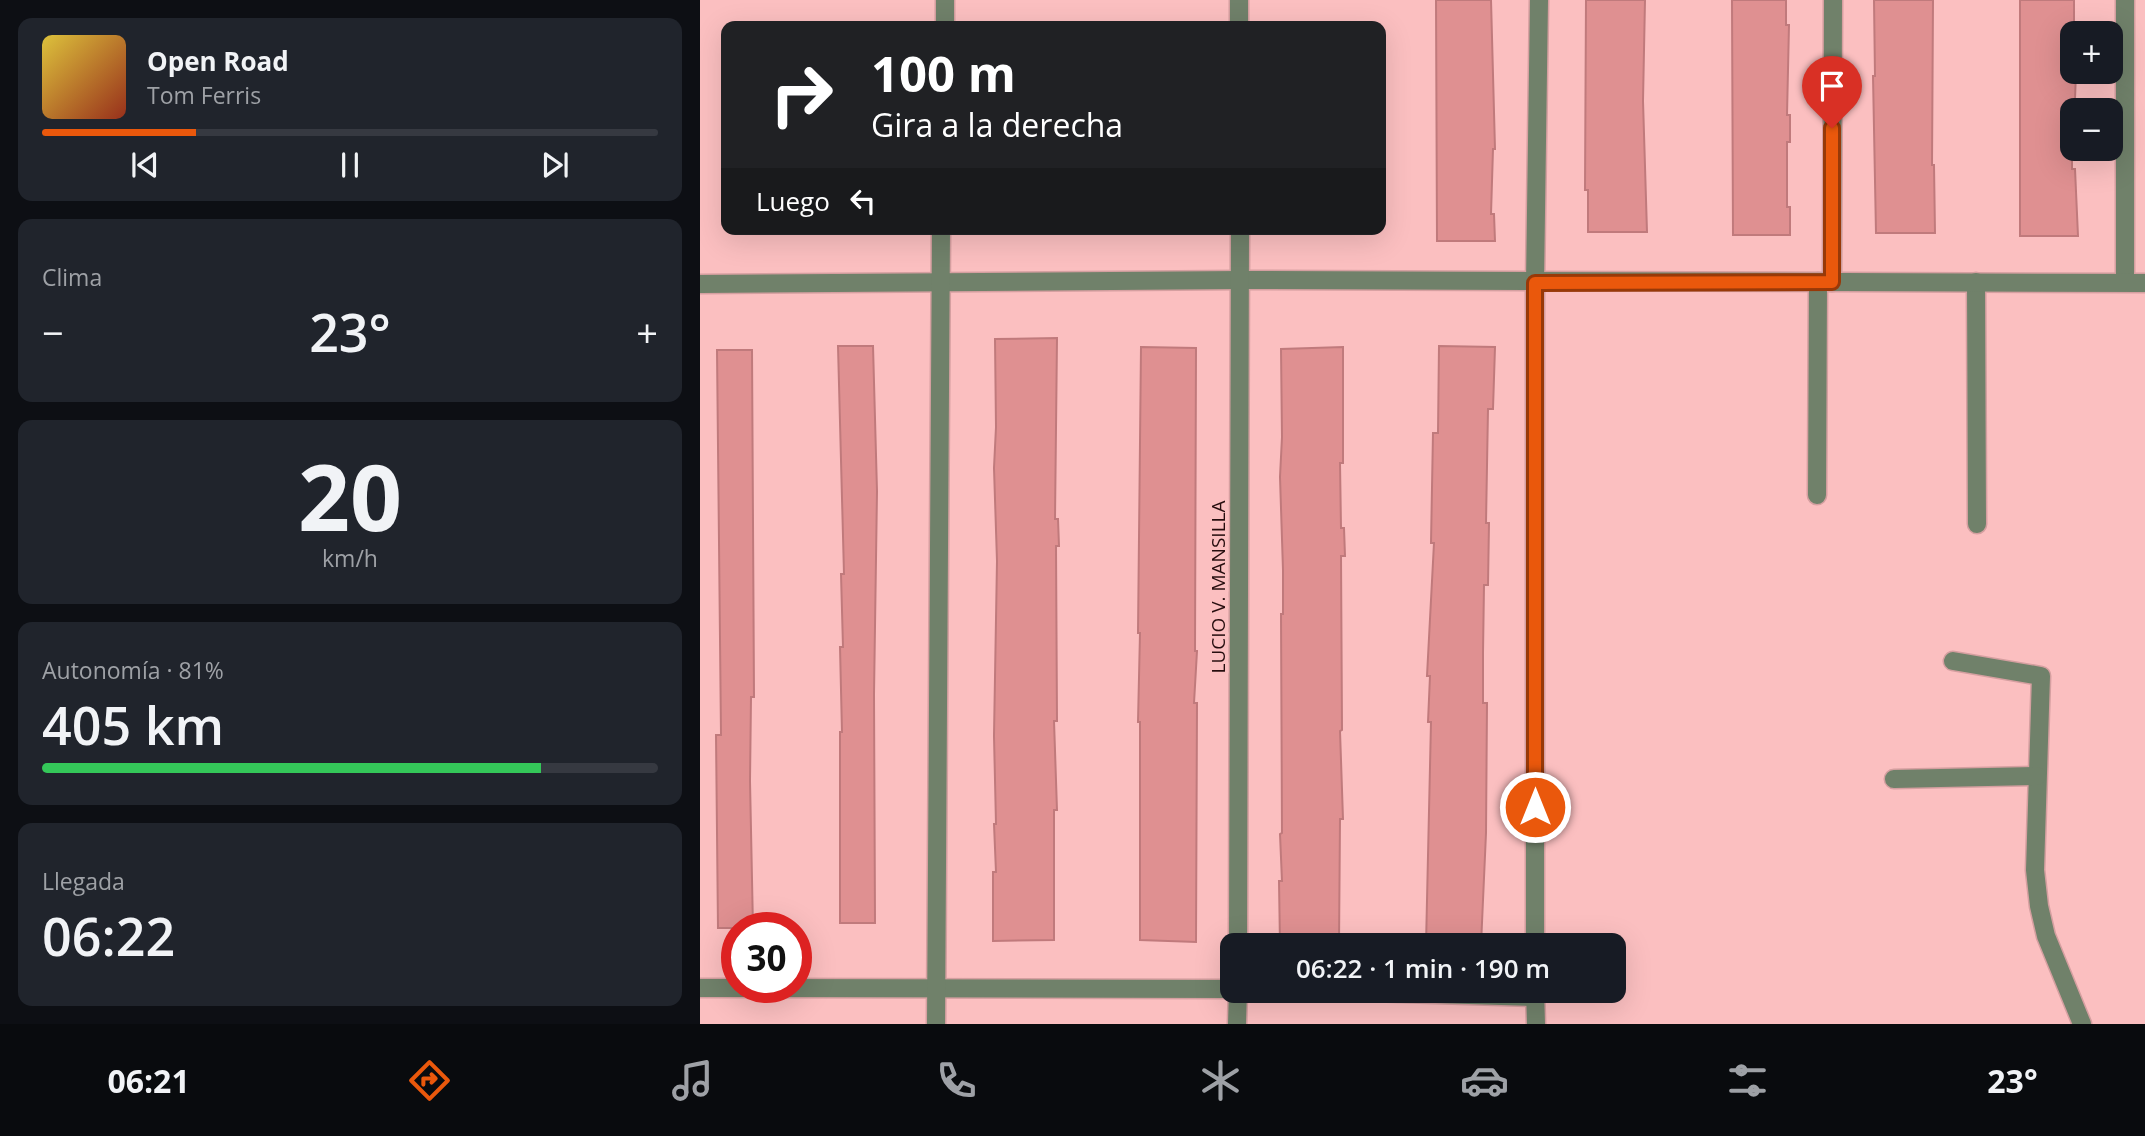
<!DOCTYPE html>
<html lang="es">
<meta charset="utf-8">
<style>
:root{--surface:#171b24;--page:#20242c;--text:#f1f3f6;--muted:#9ea1a6;--line:#363941;--accent:#ea580c}
body{margin:0;font-family:"Open Sans",sans-serif;background:var(--page);color:var(--text);height:100vh;display:flex;flex-direction:column;font-size:26px;white-space:nowrap}
*{box-sizing:border-box;margin:0}
p{font-size:23px;color:var(--muted)}
.icon{flex:none;width:38px;height:38px;fill:none;stroke:currentColor;stroke-width:2;stroke-linecap:round;stroke-linejoin:round}
.map{position:relative;flex:1;overflow:hidden}
.drawer{display:flex;flex-direction:column;gap:18px;padding:18px;background:#0d0f14;width:700px}
.drawer>*{flex:none}
.guide{position:absolute;left:21px;top:21px;width:665px;height:214px;border-radius:14px;box-shadow:0 7px 28px #0002;background:#202124;color:#fff;overflow:hidden}
.controls{position:absolute;left:1360px;top:21px;display:grid;gap:14px}
.controls a{display:grid;place-items:center;width:63px;height:63px;border-radius:14px;background:var(--surface);box-shadow:0 7px 28px #0002;font-size:35px}
.speed{position:absolute;left:21px;top:912px;display:flex;gap:14px;font-size:35px;font-weight:700;text-align:center}
.speed>*{display:grid;place-content:center;width:91px;height:91px;border-radius:50%;background:var(--surface);box-shadow:0 7px 28px #0002;line-height:1}
.speed .limit{border:10px solid #d22;background:#fff;color:#111}
.pin{position:absolute;display:grid;place-items:center;width:60px;height:60px;color:#fff;margin:-72px -30px;border-radius:50% 50% 50% 0;rotate:-45deg;box-shadow:0 0 7px #0007}
.pin .icon{rotate:45deg}
.me{position:absolute;width:77px;margin:-38px;rotate:0deg;stroke-linejoin:round;filter:drop-shadow(0 0 5px #0008)}
.turn{display:flex;align-items:center;gap:24px;height:147px;padding:0 35px;font-size:32px}
.turn .icon{width:91px;height:91px;stroke-width:2.5}
.turn b{display:block;font-size:49px;line-height:60px}
.then{display:flex;align-items:center;height:66px;padding:0 35px;background:#0003;gap:14px;font-size:26px}
.big{font-size:52px;font-weight:600;line-height:1.1}
.drawer .tile{flex:1;display:flex;flex-direction:column;justify-content:center;gap:10px;min-width:0;padding:0 24px;border-radius:14px;background:var(--page)}
.drawer .dial{align-items:center;gap:0}
.dial b{font-size:91px;line-height:1}
.song{display:flex;align-items:center;gap:21px}
.cover{width:84px;height:84px;border-radius:10px;background:linear-gradient(135deg,hsl(50 70% 55%),hsl(10 70% 35%))}
.played{height:7px;border-radius:4px;background:linear-gradient(90deg,var(--accent) 25%,var(--line) 25%)}
.keys{display:flex;justify-content:space-around;direction:ltr}
.heat{display:flex;justify-content:space-between;align-items:center;font-size:38px;direction:ltr}
.charge{height:10px;border-radius:5px;background:linear-gradient(90deg,#34c759 81%,var(--line) 0)}
.trip{position:absolute;left:520px;top:933px;width:406px;height:70px;border-radius:14px;background:var(--surface);box-shadow:0 7px 28px #0002;font-weight:600;line-height:70px;text-align:center}
.dock{display:flex;height:112px;justify-content:space-around;align-items:center;background:#090b0e;color:var(--muted)}
.dock .icon{width:49px;height:49px}
.dock .selected{color:var(--accent)}
.dock b{font-size:32px;color:var(--text)}
main{display:flex;flex:1;min-height:0}
.map>svg:first-child{display:block}
</style>
<main>
<section class="drawer">
<div class="tile">
<div class="song"><i class="cover"></i><div><b>Open Road</b><p>Tom Ferris</p></div></div>
<div class="played"></div>
<div class="keys"><svg class="icon" aria-label="previous" viewBox="0 0 24 24"><path d="M18 5L8 12l10 7zM5 5v14"/></svg><svg class="icon" aria-label="pause" viewBox="0 0 24 24"><path d="M8 5v14M16 5v14"/></svg><svg class="icon" aria-label="next" viewBox="0 0 24 24"><path d="M6 5l10 7-10 7zM19 5v14"/></svg></div>
</div>
<div class="tile"><p>Clima</p>
<div class="heat"><a>−</a><b class="big">23°</b><a>+</a></div>
</div>
<div class="tile dial"><b>20</b><p>km/h</p></div>
<div class="tile"><p>Autonomía · 81%</p><b class="big">405 km</b><div class="charge"></div></div>
<div class="tile"><p>Llegada</p><b class="big">06:22</b></div>
</section>
<div class="map">
<svg width="1445" height="1024" viewBox="0 0 1445 1024">
<rect width="100%" height="100%" fill="#fbbfc0"/>
<g fill="#df9091" stroke="#c07a7c" stroke-width="2">
<polygon points="736,0 791,0 795,149 793,149 791,214 794,214 795,241 737,241"/>
<polygon points="886,0 945,0 943,101 947,232 888,232 888,190 885,190"/>
<polygon points="1032,0 1086,0 1086,25 1089,25 1087,115 1090,115 1090,142 1087,142 1087,207 1090,207 1090,235 1033,235"/>
<polygon points="1174,0 1233,0 1232,165 1234,165 1235,233 1176,233 1173,76 1175,76"/>
<polygon points="1320,0 1374,0 1374,27 1377,27 1377,33 1372,33 1372,72 1376,72 1375,99 1372,99 1372,169 1375,169 1378,236 1320,236"/>
<polygon points="357,338 355,519 358,519 359,546 356,546 357,721 354,721 357,810 354,810 354,940 293,941 293,872 296,872 294,824 296,824 294,736 297,561 294,468 296,427 295,339"/>
<polygon points="138,346 173,346 177,491 174,694 175,923 140,923 140,732 142,732 140,647 143,647 141,574 144,574"/>
<polygon points="739,346 795,347 793,409 788,409 786,523 789,523 788,585 784,585 783,653 783,703 787,703 786,833 781,945 726,945 731,722 728,722 730,676 727,676 734,543 731,543 733,433 738,433"/>
<polygon points="441,347 496,348 495,651 497,651 494,703 497,703 496,942 440,940 440,722 438,722 440,633 438,633"/>
<polygon points="643,347 643,463 640,463 641,528 644,528 645,556 641,556 642,730 640,731 643,819 640,819 639,945 580,945 579,881 582,881 580,834 582,833 581,614 583,614 583,570 580,477 582,437 581,349"/>
<polygon points="17,350 52,350 54,697 51,697 50,781 53,928 18,928 16,735 21,735"/>
</g>
<g fill="none" stroke-linecap="round" stroke-linejoin="round">
<g stroke="#d59fa0" stroke-width="21">
<g id="minor">
<polyline points="539,0 539,26"/>
<polyline points="245,26 245,0"/>
<polyline points="1132,282 1133,0"/>
<polyline points="1276,282 1277,524"/>
<polyline points="1425,282 1425,0"/>
<polyline points="0,284 540,280 1445,283"/>
<polyline points="1117,495 1118,282"/>
<polyline points="1253,661 1341,676 1335,870 1339,906 1346,936 1382,1024"/>
<polyline points="1194,779 1337,776"/>
<polyline points="538,945 540,229"/>
<polyline points="835,945 835,283 839,0"/>
<polyline points="0,988 532,989"/>
<polyline points="604,990 835,997"/>
<polyline points="835,990 836,1024"/>
<polyline points="236,1024 241,229"/>
<polyline points="537,1024 538,990"/>
</g>
</g>
<use href="#minor" stroke="#70816a" stroke-width="18"/>
</g>
<g fill="none" stroke-linecap="round" stroke-linejoin="round">
<g stroke="#983908" stroke-width="18">
<polyline id="route" points="835,807 835,283 1132,282 1132,128"/>
</g>
<use href="#route" stroke="#ea580c" stroke-width="12"/>
</g>
<g text-anchor="middle" stroke-width="7" stroke-linejoin="round" paint-order="stroke">
<g font-size="19" fill="#260d0e" stroke="#fbbfc0">
<text transform="translate(518 587) rotate(-90)" y="7">LUCIO V. MANSILLA</text>
</g>
</g>
</svg>
<div class="controls">
<a>+</a>
<a>−</a>
</div>
<div class="speed"><div class="limit">30</div></div>
<div class="pin" style="left:1132px;top:128px;background:#d93025"><svg class="icon" aria-label="arrive" viewBox="0 0 24 24"><path d="M6 21V4h12l-3 4 3 4H6"/></svg></div>
<svg class="me" style="left:835px;top:807px" viewBox="-20 -20 40 40"><circle r="17" fill="#ea580c" stroke="#fff" stroke-width="3"/><path d="M0-11L8 9 0 5-8 9z" fill="#fff"/></svg>
<div class="trip">06:22 · 1 min · 190 m</div>
<div class="guide">
<div class="turn"><svg class="icon" aria-label="right" viewBox="0 0 24 24"><path d="M7 20v-9h11M14 6l5 5-5 5"/></svg><div><b>100 m</b>Gira a la derecha</div></div>
<div class="then">Luego<svg class="icon" aria-label="left" viewBox="0 0 24 24"><path d="M17 20v-9H6M10 6l-5 5 5 5"/></svg></div>
</div>
</div>
</main>
<nav class="dock">
<b>06:21</b>
<svg class="icon selected" aria-label="directions" viewBox="0 0 24 24"><path d="M12 3l9 9-9 9-9-9zM9 14v-3h6M13 9l2 2-2 2"/></svg>
<svg class="icon" aria-label="music" viewBox="0 0 24 24"><path d="M9 18V5l10-2v13"/><circle cx="6" cy="18" r="3"/><circle cx="16" cy="16" r="3"/></svg>
<svg class="icon" aria-label="phone" viewBox="0 0 24 24"><path d="M5 4h4l2 5-3 2q2 4 5 5l2-3 5 2v4C11 20 4 13 5 4z"/></svg>
<svg class="icon" aria-label="climate" viewBox="0 0 24 24"><path d="M12 3v18M4 7l16 10M4 17L20 7"/></svg>
<svg class="icon" aria-label="car" viewBox="0 0 24 24"><path d="M5 17H2v-5l4-1 3-4h7l3 4 3 1v5h-3M9 17h6M6 11h13"/><circle cx="7" cy="17" r="2"/><circle cx="17" cy="17" r="2"/></svg>
<svg class="icon" aria-label="filters" viewBox="0 0 24 24"><path d="M4 7h16M4 17h16"/><circle cx="9" cy="7" r="2"/><circle cx="15" cy="17" r="2"/></svg>
<b>23°</b>
</nav>
